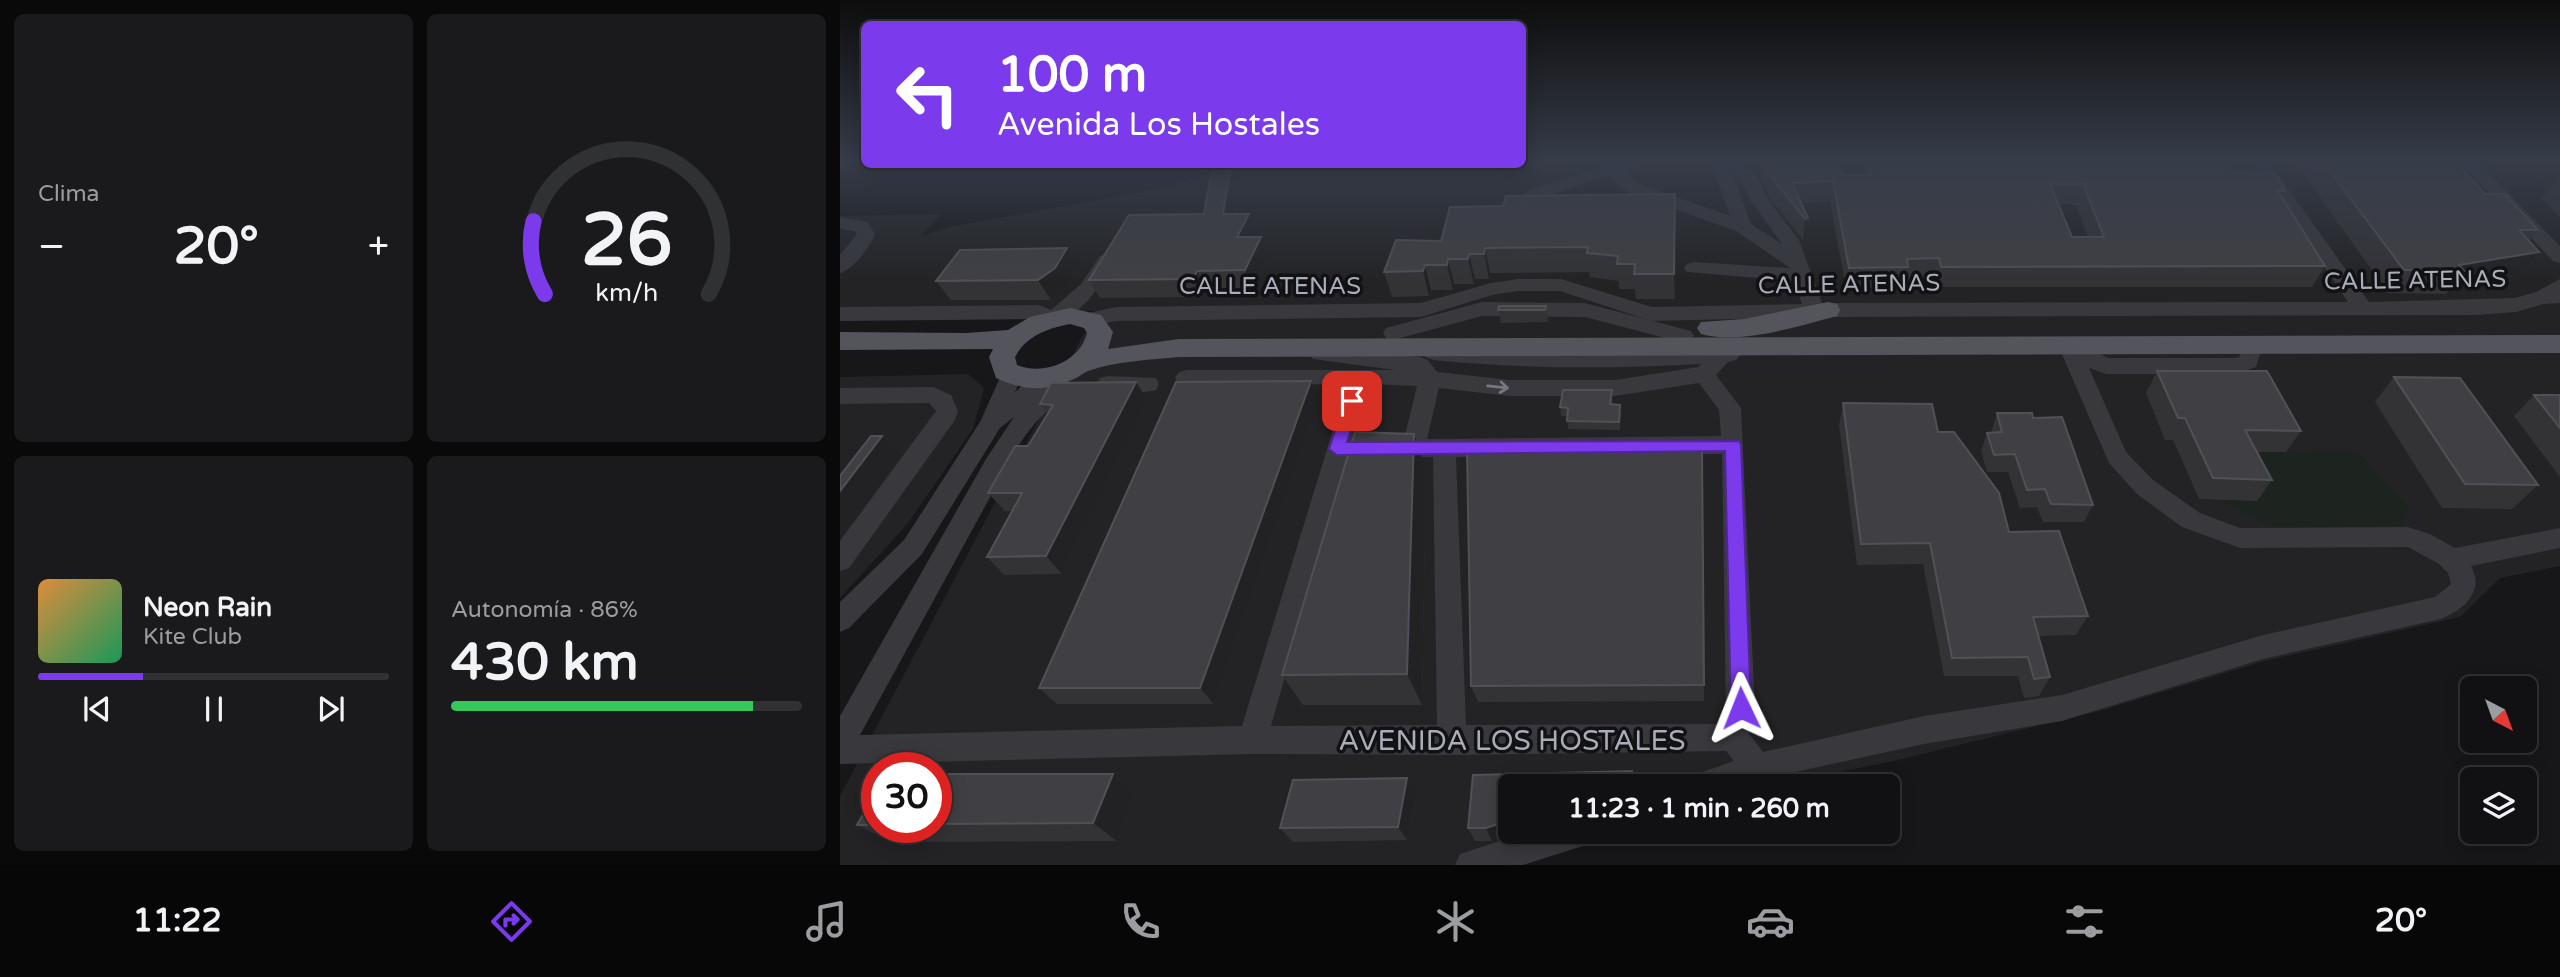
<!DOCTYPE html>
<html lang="es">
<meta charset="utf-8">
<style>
:root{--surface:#111113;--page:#1a1a1c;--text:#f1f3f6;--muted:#9c9da0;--line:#303133;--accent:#7c3aed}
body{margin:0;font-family:"Varela Round",sans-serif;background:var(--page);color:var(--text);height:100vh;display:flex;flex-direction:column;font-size:26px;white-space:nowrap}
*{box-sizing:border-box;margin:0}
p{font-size:23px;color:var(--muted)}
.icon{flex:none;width:38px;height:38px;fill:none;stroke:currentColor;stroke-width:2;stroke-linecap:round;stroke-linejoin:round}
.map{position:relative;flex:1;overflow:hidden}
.drawer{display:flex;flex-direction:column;gap:14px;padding:14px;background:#09090a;width:840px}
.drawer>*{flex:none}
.banner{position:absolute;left:21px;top:21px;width:665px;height:147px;border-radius:10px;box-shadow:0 4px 18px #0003,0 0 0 2px var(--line);background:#7c3aed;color:#fff;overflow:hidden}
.needle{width:46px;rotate:139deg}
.controls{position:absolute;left:1620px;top:676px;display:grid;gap:14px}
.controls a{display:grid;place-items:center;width:77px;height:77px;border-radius:10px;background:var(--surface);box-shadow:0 4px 18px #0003,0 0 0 2px var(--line);font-size:35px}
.speed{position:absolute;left:21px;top:752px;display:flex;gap:14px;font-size:35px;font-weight:700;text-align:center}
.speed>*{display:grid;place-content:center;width:91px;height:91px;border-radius:50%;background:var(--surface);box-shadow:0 4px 18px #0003,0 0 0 2px var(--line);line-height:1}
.speed .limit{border:10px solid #d22;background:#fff;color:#111}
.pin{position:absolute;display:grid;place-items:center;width:60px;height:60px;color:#fff;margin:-30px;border-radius:14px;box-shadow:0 4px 10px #0006}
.me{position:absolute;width:77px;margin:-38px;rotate:358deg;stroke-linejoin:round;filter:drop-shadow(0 0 5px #0008)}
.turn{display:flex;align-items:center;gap:24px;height:147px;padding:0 21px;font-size:32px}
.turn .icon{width:91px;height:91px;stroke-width:2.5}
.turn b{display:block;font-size:49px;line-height:60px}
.big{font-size:52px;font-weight:700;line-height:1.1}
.drawer .tile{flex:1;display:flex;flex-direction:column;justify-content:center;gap:10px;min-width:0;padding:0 24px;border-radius:10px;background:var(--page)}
.drawer .dial{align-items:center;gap:0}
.dial svg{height:182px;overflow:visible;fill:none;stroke:var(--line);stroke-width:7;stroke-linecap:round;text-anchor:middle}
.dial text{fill:var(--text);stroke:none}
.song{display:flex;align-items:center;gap:21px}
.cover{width:84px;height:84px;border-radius:10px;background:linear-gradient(135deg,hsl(30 70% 55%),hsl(150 70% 35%))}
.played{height:7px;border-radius:4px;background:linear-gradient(90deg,var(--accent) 30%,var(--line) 30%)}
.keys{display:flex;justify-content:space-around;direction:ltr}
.heat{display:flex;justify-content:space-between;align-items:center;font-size:38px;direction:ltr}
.charge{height:10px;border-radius:5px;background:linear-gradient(90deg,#34c759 86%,var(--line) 0)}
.drawer .tiles{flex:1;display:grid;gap:14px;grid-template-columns:repeat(2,1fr)}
.trip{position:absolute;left:658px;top:774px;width:402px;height:70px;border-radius:10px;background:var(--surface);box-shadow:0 4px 18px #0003,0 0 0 2px var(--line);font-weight:700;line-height:70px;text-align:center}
.tabs{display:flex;height:112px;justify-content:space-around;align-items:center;background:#070708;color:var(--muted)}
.tabs .icon{width:49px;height:49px}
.tabs .on{color:var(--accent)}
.tabs b{font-size:32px;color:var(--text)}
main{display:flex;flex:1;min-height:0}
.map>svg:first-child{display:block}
</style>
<main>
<section class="drawer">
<div class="tiles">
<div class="tile"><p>Clima</p>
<div class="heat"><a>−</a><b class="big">20°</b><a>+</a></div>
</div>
<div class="tile dial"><svg viewBox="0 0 100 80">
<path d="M14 69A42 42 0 1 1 86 69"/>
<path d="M14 69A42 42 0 0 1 9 37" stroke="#7c3aed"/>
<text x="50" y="56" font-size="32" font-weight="700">26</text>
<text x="50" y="72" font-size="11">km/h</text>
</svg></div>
<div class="tile">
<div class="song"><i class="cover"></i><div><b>Neon Rain</b><p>Kite Club</p></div></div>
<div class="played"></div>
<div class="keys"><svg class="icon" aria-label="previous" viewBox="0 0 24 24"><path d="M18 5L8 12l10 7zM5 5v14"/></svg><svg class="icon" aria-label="pause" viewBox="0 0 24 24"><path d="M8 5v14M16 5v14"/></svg><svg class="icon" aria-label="next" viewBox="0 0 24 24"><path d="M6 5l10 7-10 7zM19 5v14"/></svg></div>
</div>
<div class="tile"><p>Autonomía · 86%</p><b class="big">430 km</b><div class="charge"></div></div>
</div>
</section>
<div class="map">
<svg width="1720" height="865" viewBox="0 0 1720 865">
<rect width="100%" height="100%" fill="#171719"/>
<g fill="#232325" fill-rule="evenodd">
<path d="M683,162H1720V566L1660,578L1620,617L1425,661L1263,710L1049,762L928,786H670V831H766L663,865H0V796L256,311L0,317V216L101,214L81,236L109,227L324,188L396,164H682ZM37,768H96V828H37Z"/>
<polygon points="128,374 144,388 133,429 68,523 0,598 0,377"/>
</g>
<polygon fill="#1d231e" points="1515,451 1537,472 1569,510 1557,530 1430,527 1381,500 1416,501 1392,452"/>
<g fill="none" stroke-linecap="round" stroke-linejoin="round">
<g fill="#38383d" fill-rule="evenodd">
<polygon points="0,162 13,162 0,169"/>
<path d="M776,162H800L798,166L784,170L799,184L890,216L871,162H896L915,173L929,201L959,240L982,303L1508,302L1413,162H1429L1529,302L1675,298L1696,292L1720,279V303L1704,304L1676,312L1636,315L988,317L811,321L720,291H678L652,295L581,317L276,321L251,326L244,324L241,319L244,314L276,307L581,303L651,283L678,279H721L812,307L962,304L954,281L847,272L844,268L847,264L854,262L950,268L896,231L787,192L769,175L701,198L680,211H668L665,207L689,190ZM892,172L901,180L912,202L942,244L911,224Z"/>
<polygon points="1620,162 1638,162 1720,246 1720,263 1713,261"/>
<path d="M0,217L27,222L35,234C30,247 14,269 0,273V255L17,234L14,231L0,229Z"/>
<path d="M267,254L274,256L277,260C260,286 241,317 210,326L195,319L0,321V307L199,305L211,310L241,284L260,256Z"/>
<polygon points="642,302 745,303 851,331 854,336 851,341 844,343 745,317 642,316 553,340 546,338 543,333 546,328"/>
<path d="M1228,338L1268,358H1395L1399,357L1406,340L1413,338L1420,340L1423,345L1416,367L1395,374H1266L1249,368L1286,452L1313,480L1360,513L1400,528L1568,527L1590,534L1615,548L1720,528V548L1631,566C1645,591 1624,610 1601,619L1423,659L1222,721L1084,744L932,777L908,786H850L854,775L894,761L886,751L612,755L412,754L0,764V716L146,459L174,417L160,428L82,554L9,628L0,632V602L64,540L140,422L163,371L171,368L179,371L182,376L175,392C187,382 197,369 213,374L216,379L208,389L228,381L236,383L239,389C233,399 220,401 211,408C197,419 186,434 177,448L20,735L402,726L507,384L346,386L338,383L335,378L338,373L346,370H555L473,359L469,354L473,349L480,347L580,357L588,360L597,372L670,380H775L858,367L861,364C772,369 683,369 594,360L587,358L583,353L587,348L594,346C689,355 788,358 883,348L896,350L900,355L896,360L888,362L876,375L901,408L915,708L909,734L923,752L1084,716L1222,695L1423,635L1595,597L1611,584L1608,573L1599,564L1568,547L1400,548L1342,527L1297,494L1269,463L1218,345L1221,340ZM859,383L879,410L881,436L587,439L599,388L670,396H775ZM528,384L577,386L564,439L512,440ZM882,454L886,717L877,724L626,725L616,457ZM593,457L597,725L431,726L507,458Z"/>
<path d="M268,376L316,378L319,384L316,390C300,394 276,394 260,390L257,384L260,378Z"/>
<polygon points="93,387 111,395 118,411 115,420 9,568 0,571 0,541 96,411 89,403 0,404 0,388"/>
<polygon points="691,831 759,831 755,842 683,865 615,865 620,854"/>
</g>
<g fill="#54555c" fill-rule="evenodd">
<path d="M988,302L997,304L1000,310L997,316C959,326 899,345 861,334L857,328L861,322L904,319Z"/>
<path d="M230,308L261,315L273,332L268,349L339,339L1720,335V353L339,357C310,360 275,361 248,371C243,373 239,377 234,379C202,392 186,391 156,378L149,357L153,349L0,350V332L126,333L168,330L190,317ZM230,324L244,328L247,333C240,362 203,376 177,365L175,357C186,336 208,328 230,324Z"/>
</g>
</g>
<g fill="#333336" fill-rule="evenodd">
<path d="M922,162H997L1003,175H1024L1025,162H1385L1391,172L1445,191L1442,197L1485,266L1472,287H1096L1094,279L1066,280L1064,287L1006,288L990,201L961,203L968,218L966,238L963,240L931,200L921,178ZM1219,204L1236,205L1248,237H1232Z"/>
<polygon points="1455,162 1616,162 1645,194 1698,230 1689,241 1699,252 1681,275 1612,286 1606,294 1548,293"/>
<polygon points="391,166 399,183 394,214 409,214 417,232 414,237 428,255 414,288 366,289 362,297 260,298 249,280 364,214"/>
<polygon points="1720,175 1720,218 1702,198"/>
<polygon points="836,219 835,299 796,299 795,289 779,289 779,281 750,277 749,272 650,273 649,279 635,279 634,284 614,284 613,290 591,290 589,296 552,297 544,272 601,241"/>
<polygon points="239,267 227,287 211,300 111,300 96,281"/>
<polygon points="706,306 708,322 661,323 658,310"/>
<polygon points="1317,371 1461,431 1446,452 1417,452 1432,480 1417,501 1359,499 1333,440 1325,440 1306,393"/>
<polygon points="1554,377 1698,485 1672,509 1602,508 1535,402"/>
<polygon points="471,381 479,400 374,704 217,704 199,688"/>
<polygon points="1694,395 1720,395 1720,477 1674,416"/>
<polygon points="773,399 772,404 781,413 780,430 728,429 727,416 721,416 720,407"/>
<polygon points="308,401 222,574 164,575 147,557 172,511 165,511 148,493 188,446 208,414 200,404"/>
<polygon points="1003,403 1098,432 1169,532 1248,616 1236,635 1198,636 1210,677 1199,696 1184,698 1178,676 1104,676 1083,564 1017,565 999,425"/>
<polygon points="1157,413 1193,418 1253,505 1244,522 1203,522 1197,507 1180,508 1168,472 1147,472 1141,451 1147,433 1151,433"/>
<polygon points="862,450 864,701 638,702 631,686"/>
<polygon points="586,470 582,705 463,705 442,675"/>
<polygon points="96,774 273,774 295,792 277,841 51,842 17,825 37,790 37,828 96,828"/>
<polygon points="670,786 670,831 682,831 652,841 635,841 628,828"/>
<polygon points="576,792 567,840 453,842 440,828"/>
</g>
<g fill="#222224">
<polygon points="391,166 399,183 391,232 383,214"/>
<polygon points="835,194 836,219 835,299 834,274"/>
<polygon points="409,214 417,232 405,255 397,237"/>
<polygon points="968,218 966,238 963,240 965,219"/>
<polygon points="421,237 428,255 414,288 405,270"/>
<polygon points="227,248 239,267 227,287 211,300 198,280"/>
<polygon points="645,248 650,273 649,279 644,254"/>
<polygon points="1699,252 1681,275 1612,286 1624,271 1619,265"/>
<polygon points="629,254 635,279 634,284 628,259"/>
<polygon points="608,259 614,284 613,290 607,265"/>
<polygon points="585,265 591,290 589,296 583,271"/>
<polygon points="357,271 366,289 362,297 353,279"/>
<polygon points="471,381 479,400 374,704 360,688"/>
<polygon points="296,382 308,401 222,574 206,556"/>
<polygon points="574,434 586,470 582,705 567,674"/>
<polygon points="42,436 60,455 0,537 0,491"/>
<polygon points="273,774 295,792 277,841 253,823"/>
<polygon points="567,778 576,792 567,840 558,827"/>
<polygon points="670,820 670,831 682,831 652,841 646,828"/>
</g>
<g fill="#404044" stroke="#505156" stroke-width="2" fill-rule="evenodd">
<path d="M924,162H997L1003,175H1032L1029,162H1385L1391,172L1435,173L1445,191H1438L1485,266L1101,267L1099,258L1067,259L1068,267L1009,268L993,181L952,183L968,218L965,219L933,179ZM1210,184H1243L1264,237H1232Z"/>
<polygon points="1483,162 1616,162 1645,194 1665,194 1698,230 1679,230 1699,252 1619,265 1624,271 1564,270"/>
<polygon points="391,166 383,214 409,214 397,237 421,237 405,270 357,271 353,279 249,280 289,215 364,214 372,169"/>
<polygon points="835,194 834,274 794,274 795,264 777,264 778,256 747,253 748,247 645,248 644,254 629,254 628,259 608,259 607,265 585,265 583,271 544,272 556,240 601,241 610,207 663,206 666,196"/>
<polygon points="227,248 215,268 198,280 96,281 120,250"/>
<polygon points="659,306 706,306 705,310 658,310"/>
<polygon points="1317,371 1427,371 1461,431 1405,430 1432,480 1373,478 1345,418 1338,418"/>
<polygon points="1554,377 1620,378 1698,485 1625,484"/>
<polygon points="471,381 360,688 199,688 336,382"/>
<polygon points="296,382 206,556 147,557 182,493 148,493 175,446 188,446 213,405 200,404 211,383"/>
<polygon points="723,390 772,390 770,404 780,405 779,422 727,421 728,408 720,407"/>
<polygon points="1694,395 1720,395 1720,428"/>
<polygon points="1003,403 1092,404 1098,432 1114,432 1159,493 1169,532 1219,531 1248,616 1193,617 1210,677 1194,679 1188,657 1112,658 1090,543 1021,544"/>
<polygon points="1157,413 1192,413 1193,418 1222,417 1253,505 1211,504 1205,489 1187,490 1175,454 1154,455 1147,433 1162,432"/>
<polygon points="515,432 574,434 567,674 442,675"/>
<polygon points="31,436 42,436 0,491 0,476"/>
<polygon points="627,449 862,450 864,685 631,686"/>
<polygon points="792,771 792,786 670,786 670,820 646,828 628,828 633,775"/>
<polygon points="96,774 273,774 253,823 96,824"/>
<polygon points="567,778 558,827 440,828 453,780"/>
<polygon points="37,790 37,825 17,825"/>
</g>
<defs><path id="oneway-shaft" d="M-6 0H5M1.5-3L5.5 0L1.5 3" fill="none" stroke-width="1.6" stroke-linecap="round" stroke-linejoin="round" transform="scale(1.75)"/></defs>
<use stroke="#767881" href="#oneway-shaft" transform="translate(658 387) rotate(6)"/>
<linearGradient id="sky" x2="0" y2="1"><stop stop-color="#0d0d0e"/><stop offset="0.57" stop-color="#363c49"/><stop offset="1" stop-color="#363c49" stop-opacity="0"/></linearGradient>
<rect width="1720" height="283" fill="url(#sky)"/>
<polygon fill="#7c3aed" stroke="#51269a" stroke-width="2" points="512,395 520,401 507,442 899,441 901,445 911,708 908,715 901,718 894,715 891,708 885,451 497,455 489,449 505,401"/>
<g text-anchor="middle" stroke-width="7" stroke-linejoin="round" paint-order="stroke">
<g font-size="24" fill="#a9adb8" stroke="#121214">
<text transform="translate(1575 280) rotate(-1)" y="8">CALLE ATENAS</text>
<text transform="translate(1009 284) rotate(-1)" y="8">CALLE ATENAS</text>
<text x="430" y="294">CALLE ATENAS</text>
</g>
<g font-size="28" fill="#a9adb8" stroke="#121214">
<text x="672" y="750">AVENIDA LOS HOSTALES</text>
</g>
</g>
</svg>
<div class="controls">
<a><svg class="needle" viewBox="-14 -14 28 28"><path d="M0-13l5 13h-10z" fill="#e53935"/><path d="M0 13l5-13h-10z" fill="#9c9da0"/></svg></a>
<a><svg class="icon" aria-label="layers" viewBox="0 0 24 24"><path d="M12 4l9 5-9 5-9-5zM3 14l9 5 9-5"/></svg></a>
</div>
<div class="speed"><div class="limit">30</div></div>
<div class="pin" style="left:512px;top:401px;background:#d93025"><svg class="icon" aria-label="arrive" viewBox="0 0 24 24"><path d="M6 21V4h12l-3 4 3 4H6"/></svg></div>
<svg class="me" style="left:901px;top:708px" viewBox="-20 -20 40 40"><path d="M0-17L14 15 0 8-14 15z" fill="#7c3aed" stroke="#fff" stroke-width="4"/></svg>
<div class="trip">11:23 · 1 min · 260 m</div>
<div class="banner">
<div class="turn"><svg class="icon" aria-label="left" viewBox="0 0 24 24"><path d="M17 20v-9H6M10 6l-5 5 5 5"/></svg><div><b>100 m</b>Avenida Los Hostales</div></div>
</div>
</div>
</main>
<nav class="tabs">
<b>11:22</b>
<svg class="icon on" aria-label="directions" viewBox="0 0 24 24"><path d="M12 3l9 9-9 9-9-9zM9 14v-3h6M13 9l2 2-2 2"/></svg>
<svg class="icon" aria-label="music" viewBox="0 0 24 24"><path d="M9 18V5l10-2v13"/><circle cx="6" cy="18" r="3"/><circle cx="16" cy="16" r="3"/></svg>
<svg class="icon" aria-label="phone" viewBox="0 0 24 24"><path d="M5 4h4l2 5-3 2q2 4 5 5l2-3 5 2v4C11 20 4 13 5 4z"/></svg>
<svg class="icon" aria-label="climate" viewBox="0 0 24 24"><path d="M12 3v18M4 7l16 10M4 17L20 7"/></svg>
<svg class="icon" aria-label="car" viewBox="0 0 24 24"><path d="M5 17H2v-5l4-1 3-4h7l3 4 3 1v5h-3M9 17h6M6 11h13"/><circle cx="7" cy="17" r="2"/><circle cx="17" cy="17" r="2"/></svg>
<svg class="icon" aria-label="filters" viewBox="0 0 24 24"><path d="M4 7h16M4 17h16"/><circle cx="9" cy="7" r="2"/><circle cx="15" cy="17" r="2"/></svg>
<b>20°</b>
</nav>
